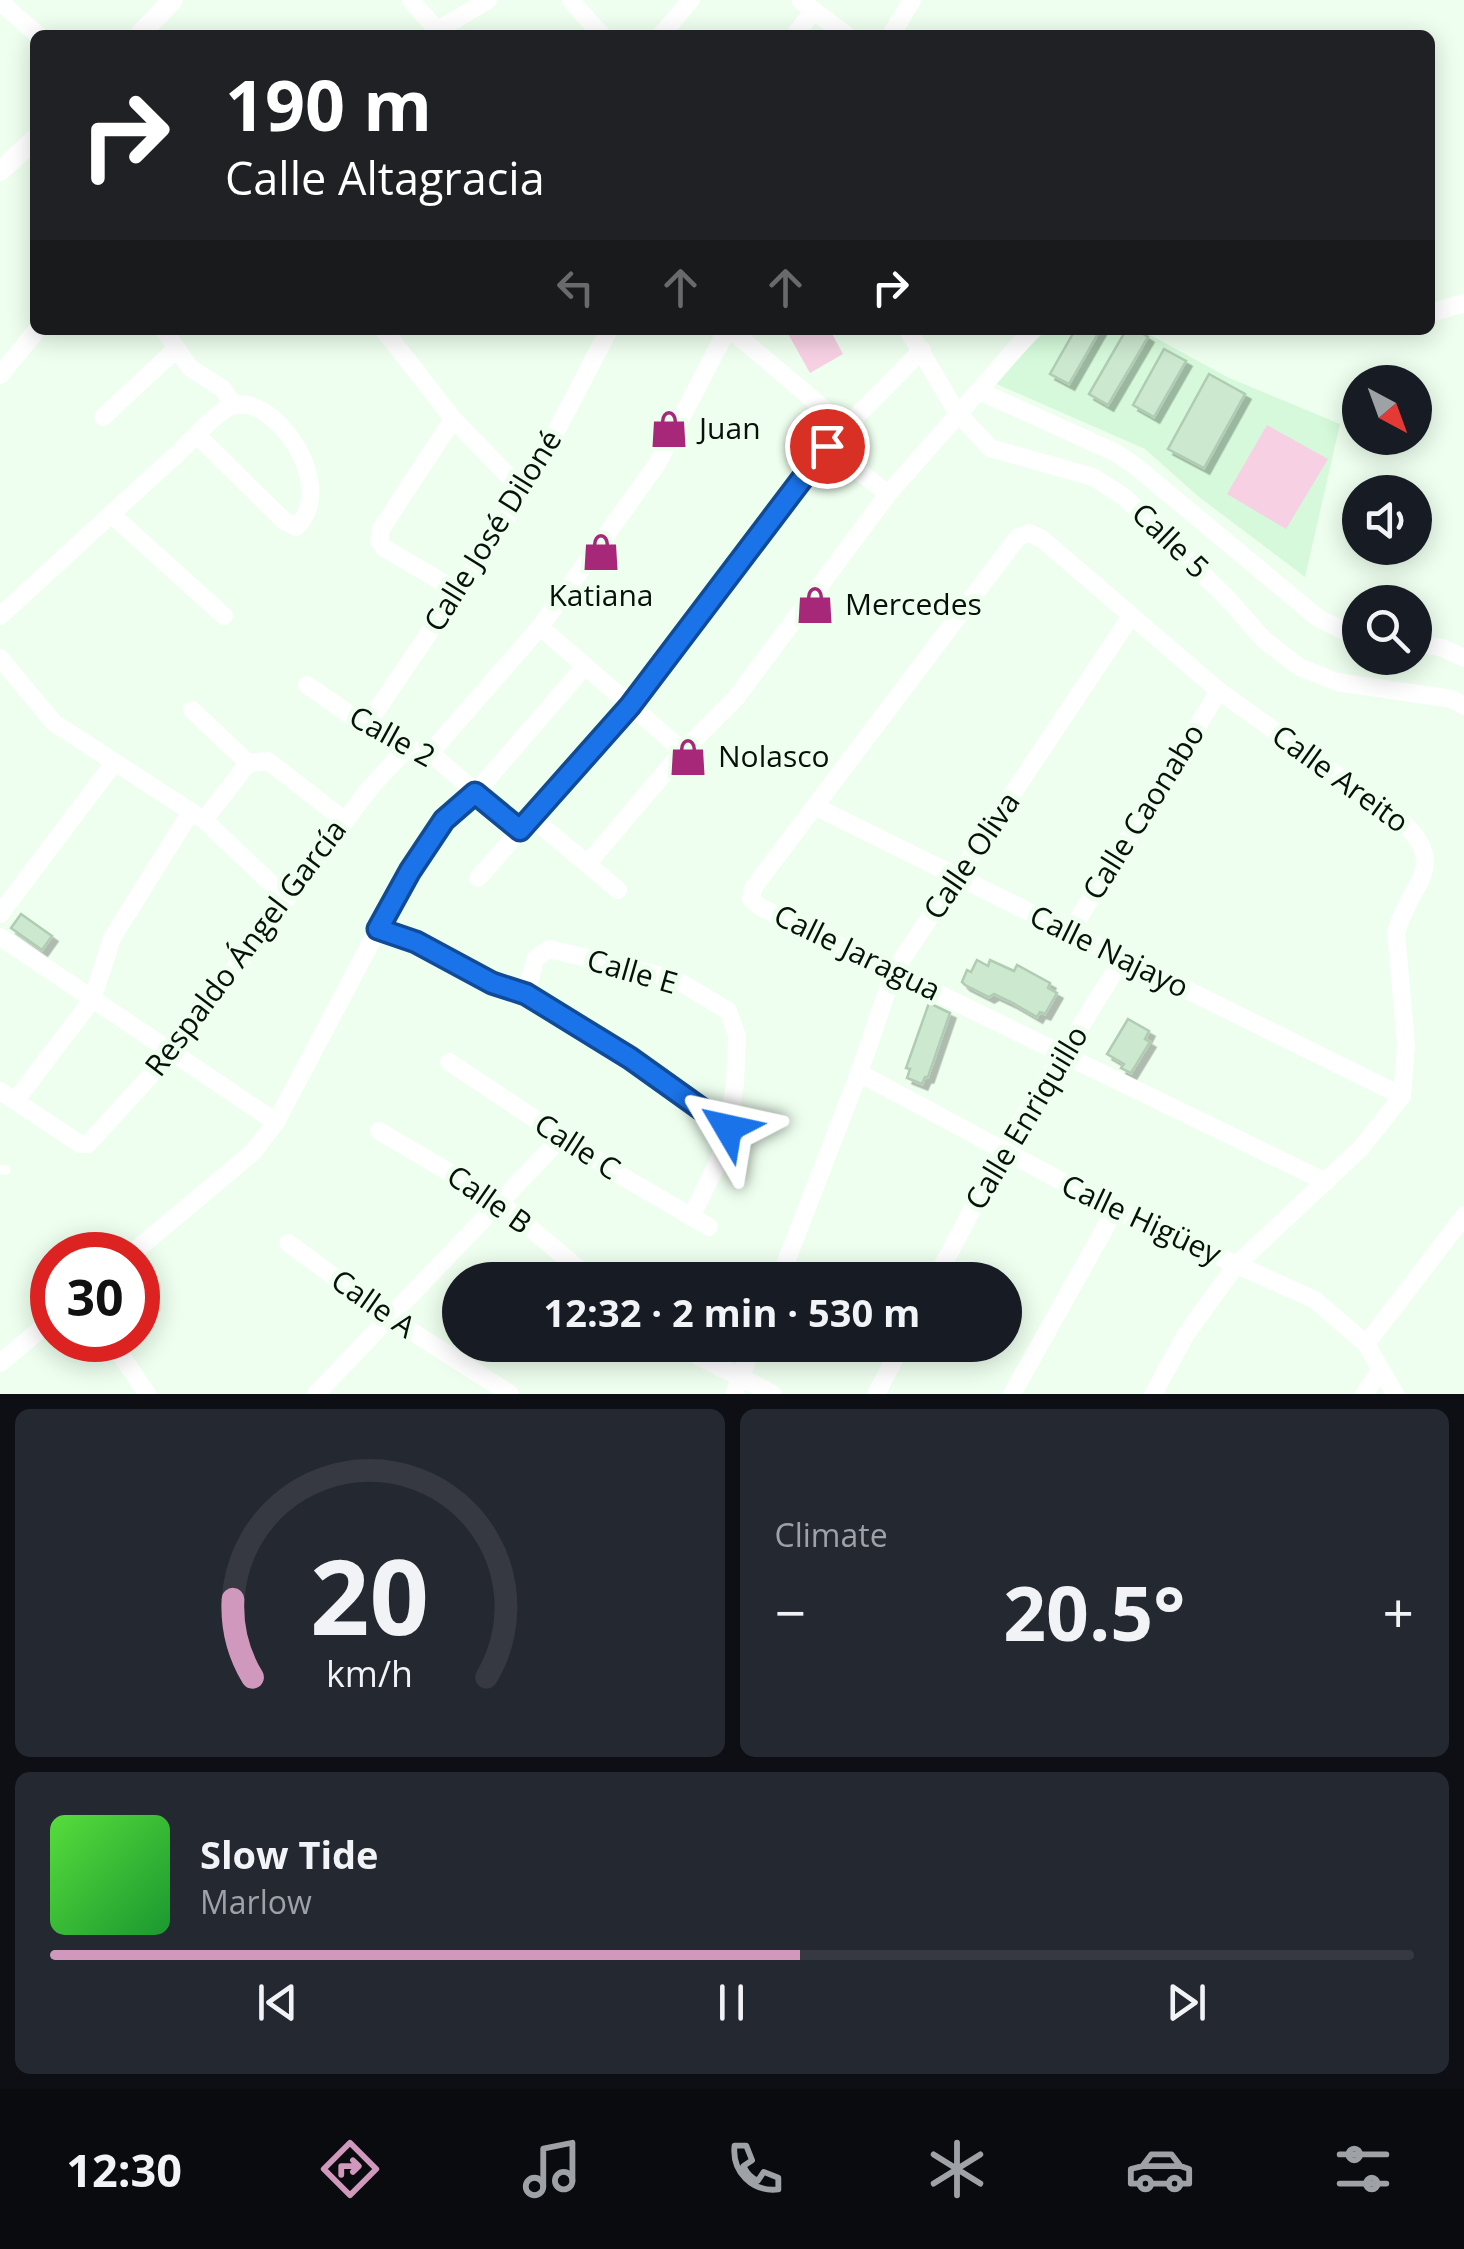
<!DOCTYPE html>
<meta charset="utf-8">
<style>
:root{--surface:#171b24;--page:#242831;--text:#f1f3f6;--muted:#9ea1a6;--line:#363941;--accent:#d098bd}
body{margin:0;font-family:"Open Sans",sans-serif;background:var(--page);color:var(--text);height:100vh;display:flex;flex-direction:column;font-size:38px;white-space:nowrap}
*{box-sizing:border-box;margin:0}
p{font-size:32px;color:var(--muted)}
.icon{flex:none;width:55px;height:55px;fill:none;stroke:currentColor;stroke-width:2;stroke-linecap:round;stroke-linejoin:round}
.map{position:relative;height:1394px;overflow:hidden}
.sheet{display:flex;flex-direction:column;gap:15px;padding:15px;background:#0d0f14;flex:1}
.sheet>*{flex:none}
.banner{position:absolute;left:30px;top:30px;width:1405px;height:305px;border-radius:15px;box-shadow:0 5px 25px #0003;background:#202124;color:#fff;overflow:hidden}
.needle{width:65px;rotate:139deg}
.controls{position:absolute;left:1342px;top:365px;display:grid;gap:20px}
.controls a{display:grid;place-items:center;width:90px;height:90px;border-radius:50%;background:var(--surface);box-shadow:0 5px 25px #0003;font-size:50px}
.speed{position:absolute;left:30px;top:1232px;display:flex;gap:20px;font-size:50px;font-weight:700;text-align:center}
.speed>*{display:grid;place-content:center;width:130px;height:130px;border-radius:50%;background:var(--surface);box-shadow:0 5px 25px #0003;line-height:1}
.speed .limit{border:15px solid #d22;background:#fff;color:#111}
.pin{position:absolute;display:grid;place-items:center;width:85px;height:85px;color:#fff;margin:-42px;border:5px solid #fff;border-radius:50%;box-shadow:0 2px 10px #0007}
.me{position:absolute;width:110px;margin:-55px;rotate:306deg;stroke-linejoin:round;filter:drop-shadow(0 0 8px #0008)}
.turn{display:flex;align-items:center;gap:35px;height:210px;padding:0 30px;font-size:45px}
.turn .icon{width:130px;height:130px;stroke-width:2.5}
.turn b{display:block;font-size:70px;line-height:85px}
.lanes{display:flex;align-items:center;height:95px;padding:0 30px;background:#0003;justify-content:center;gap:50px;direction:ltr}
.lanes .off{opacity:.35}
.big{font-size:75px;font-weight:700;line-height:1.1}
.sheet .card{flex:1;display:flex;flex-direction:column;justify-content:center;gap:15px;min-width:0;padding:0 35px;border-radius:15px;background:var(--page)}
.sheet .dial{align-items:center;gap:0}
.dial svg{height:260px;overflow:visible;fill:none;stroke:var(--line);stroke-width:7;stroke-linecap:round;text-anchor:middle}
.dial text{fill:var(--text);stroke:none}
.song{display:flex;align-items:center;gap:30px}
.cover{width:120px;height:120px;border-radius:15px;background:linear-gradient(135deg,hsl(110 70% 55%),hsl(130 70% 35%))}
.played{height:10px;border-radius:5px;background:linear-gradient(90deg,var(--accent) 55%,var(--line) 55%)}
.keys{display:flex;justify-content:space-around;direction:ltr}
.heat{display:flex;justify-content:space-between;align-items:center;font-size:55px;direction:ltr}
.sheet .tiles{flex:1;display:grid;gap:15px;grid-template-columns:1fr 1fr}
.card:last-child{grid-column:span 2}
.trip{position:absolute;left:442px;top:1262px;width:580px;height:100px;border-radius:50px;background:var(--surface);box-shadow:0 5px 25px #0003;font-weight:700;line-height:100px;text-align:center}
.tab-bar{display:flex;height:160px;justify-content:space-around;align-items:center;background:#090b0e;color:var(--muted)}
.tab-bar .icon{width:70px;height:70px}
.tab-bar .active{color:var(--accent)}
.tab-bar b{font-size:45px;color:var(--text)}
.map>svg:first-child{display:block}
</style>
<div class="map">
<svg width="1464" height="1394" viewBox="0 0 1464 1394">
<defs>
<filter id="shadow"><feDropShadow dx="5.5" dy="5.5" stdDeviation="0" flood-color="#0004"/></filter>
</defs>
<rect width="100%" height="100%" fill="#eeffef"/>
<polygon fill="#d5f9da" points="1046,330 1141,330 1229,378 1340,424 1305,577 1199,497 1145,449 994,383"/>
<g fill="#f7d0e4">
<polygon points="786,330 830,330 843,354 810,373"/>
<polygon points="1267,425 1328,459 1286,529 1227,494"/>
</g>
<g fill="#cce8cf" stroke="#b0ccb3" stroke-width="2.5" filter="url(#shadow)">
<polygon points="1075,330 1100,330 1069,384 1050,374"/>
<polygon points="1126,330 1137,330 1148,337 1108,405 1089,394"/>
<polygon points="1164,349 1186,361 1154,417 1133,405"/>
<polygon points="1209,374 1245,394 1204,468 1168,449"/>
<polygon points="21,914 52,936 42,950 11,928"/>
<polygon points="977,960 988,966 990,960 1014,971 1017,965 1050,983 1048,988 1057,993 1045,1014 1040,1012 1037,1017 1011,1002 994,994 989,997 965,985 962,982 967,970 971,972"/>
<polygon points="929,1003 950,1013 928,1077 925,1077 922,1084 907,1078 910,1069 906,1068"/>
<polygon points="1128,1019 1149,1031 1145,1039 1150,1042 1131,1073 1121,1068 1124,1064 1107,1054"/>
</g>
<g fill="none" stroke-linecap="round" stroke-linejoin="round">
<polyline stroke="#fff" stroke-width="9" points="0,1170 6,1170"/>
<g stroke="#fff" stroke-width="18">
<polyline points="410,0 442,35"/>
<polyline points="570,0 602,35"/>
<polyline points="800,0 846,35"/>
<polyline points="0,2 38,35"/>
<polyline points="438,30 488,0"/>
<polyline points="661,35 691,0"/>
<polyline points="795,35 814,10"/>
<polyline points="891,35 912,0"/>
<polyline points="1430,313 1464,303"/>
<polyline points="164,330 190,368 223,389 231,402 229,406"/>
<polyline points="384,330 453,419 524,492"/>
<polyline points="731,330 844,426"/>
<polyline points="908,330 956,411 990,448 1093,477 1124,497 1228,599 1264,640 1299,667 1337,682 1452,699 1464,706"/>
<polyline points="0,375 37,330"/>
<polyline points="979,391 1116,453 1134,465 1318,618 1346,632 1360,634"/>
<polyline points="103,417 175,350"/>
<polyline points="453,419 381,529 379,541 384,548 459,592"/>
<polyline points="827,446 888,494"/>
<polyline points="111,514 224,616"/>
<path d="M0,616C58,563 116,509 175,456C189,443 215,412 232,406C272,391 340,486 296,527L284,521L197,435"/>
<polyline points="540,627 683,751"/>
<polyline points="1415,643 1443,648 1464,658"/>
<polyline points="0,658 54,723 204,820 285,897"/>
<polyline points="307,685 366,726 406,749 430,753 520,830"/>
<polyline points="192,710 248,763"/>
<polyline points="366,726 524,492 609,330"/>
<polyline points="430,753 540,627 657,464 727,330"/>
<polyline points="816,807 1402,1096"/>
<polyline points="531,817 618,890"/>
<polyline points="204,820 248,763 268,761 344,820"/>
<polyline points="585,862 593,857 683,751 735,699 888,494 1032,330"/>
<polyline points="478,878 630,706 827,446 922,350"/>
<polyline points="0,914 113,764"/>
<polyline points="378,929 416,942 492,983 526,995 630,1058 728,1129"/>
<polyline points="1070,932 1219,691"/>
<polyline points="0,937 276,1122"/>
<polyline points="526,995 535,959 549,949 675,979 728,1011 737,1036 735,1083 728,1129 719,1160 691,1217"/>
<polyline points="449,1062 618,1174 709,1227"/>
<polyline points="859,1073 1115,1210 1315,1300 1366,1344 1395,1394"/>
<polyline points="0,1091 80,1144 88,1144 171,1053 369,789 406,749"/>
<polyline points="15,1101 92,1000 112,938 190,813"/>
<polyline points="379,1131 498,1201 592,1280"/>
<polyline points="288,1243 389,1317 510,1394"/>
<polyline points="130,1255 253,1152 276,1122 378,929 410,871 444,820 475,793 585,666"/>
<polyline points="779,1280 859,1073 894,971 1131,616"/>
<polyline points="935,1280 1002,1152 1123,958"/>
<polyline points="111,1340 147,1394"/>
<polyline points="1366,1344 1464,1216"/>
<polyline points="676,1345 773,1394"/>
<polyline points="0,1363 52,1320"/>
<polyline points="316,1394 561,1138"/>
<polyline points="734,1394 753,1345"/>
<polyline points="876,1394 902,1345"/>
<polyline points="1012,1394 1115,1210"/>
<path d="M1153,1394L1186,1334L1236,1265L1361,1148L1402,1096L1406,1045L1396,933C1406,888 1451,867 1403,823L1219,691L1042,539L1029,533L1018,537L753,888L751,899L760,907L1326,1182"/>
<polyline points="1364,1394 1380,1371"/>
</g>
<g stroke="#fff" stroke-width="20">
<polyline points="139,35 173,0"/>
<polyline points="0,171 35,139"/>
</g>
</g>
<g fill="none" stroke-linecap="round" stroke-linejoin="round">
<g stroke="#114b97" stroke-width="25">
<polyline id="route" points="728,1128 630,1058 526,994 492,983 416,942 378,929 410,871 444,820 475,793 520,830 630,706 827,446"/>
</g>
<use href="#route" stroke="#1a73e8" stroke-width="18"/>
</g>
<defs>
<g id="shop-bare" transform="scale(3)"><path d="M-5-2.5h2.3a2.7 3.5 0 0 1 5.4 0H5L5.5 6h-11ZM-1.5-2.5h3a1.5 2.3 0 0 0-3 0Z" fill="#a72878" stroke="#eeffef" stroke-width="2.5" paint-order="stroke"/></g>
</defs>
<g fill-rule="evenodd">
<use href="#shop-bare" x="669" y="429"/>
<use href="#shop-bare" x="601" y="552"/>
<use href="#shop-bare" x="815" y="605"/>
<use href="#shop-bare" x="688" y="757"/>
</g>
<g text-anchor="middle" stroke-width="10" stroke-linejoin="round" paint-order="stroke">
<g font-size="30" fill="#081109" stroke="#eeffef" text-anchor="start">
<text x="699" y="439">Juan</text>
<text x="601" y="606" text-anchor="middle">Katiana</text>
<text x="845" y="615">Mercedes</text>
<text x="718" y="767">Nolasco</text>
</g>
<g font-size="30" fill="#081109" stroke="#eeffef">
<text transform="translate(493 531) rotate(-58)" y="10">Calle José Diloné</text>
<text transform="translate(1170 541) rotate(44)" y="10">Calle 5</text>
<text transform="translate(392 737) rotate(29)" y="10">Calle 2</text>
<text transform="translate(1340 779) rotate(36)" y="10">Calle Areito</text>
<text transform="translate(1144 812) rotate(-58)" y="10">Calle Caonabo</text>
<text transform="translate(972 856) rotate(-56)" y="10">Calle Oliva</text>
<text transform="translate(246 948) rotate(-53)" y="10">Respaldo Ángel García</text>
<text transform="translate(1109 952) rotate(26)" y="10">Calle Najayo</text>
<text transform="translate(857 953) rotate(26)" y="10">Calle Jaragua</text>
<text transform="translate(632 972) rotate(16)" y="10">Calle E</text>
<text transform="translate(1027 1118) rotate(-59)" y="10">Calle Enriquillo</text>
<text transform="translate(577 1147) rotate(33)" y="10">Calle C</text>
<text transform="translate(489 1200) rotate(35)" y="10">Calle B</text>
<text transform="translate(1141 1220) rotate(25)" y="10">Calle Higüey</text>
<text transform="translate(373 1304) rotate(35)" y="10">Calle A</text>
</g>
</g>
</svg>
<div class="controls">
<a><svg class="needle" viewBox="-14 -14 28 28"><path d="M0-13l5 13h-10z" fill="#e53935"/><path d="M0 13l5-13h-10z" fill="#9ea1a6"/></svg></a>
<a><svg class="icon" aria-label="sound" viewBox="0 0 24 24"><path d="M4 9h4l5-4v14l-5-4H4zM17 9q2 3 0 6"/></svg></a>
<a><svg class="icon" aria-label="search" viewBox="0 0 24 24"><circle cx="10" cy="10" r="6"/><path d="M15 15l6 6"/></svg></a>
</div>
<div class="speed"><div class="limit">30</div></div>
<div class="pin" style="left:827px;top:446px;background:#d93025"><svg class="icon" aria-label="arrive" viewBox="0 0 24 24"><path d="M6 21V4h12l-3 4 3 4H6"/></svg></div>
<svg class="me" style="left:728px;top:1128px" viewBox="-20 -20 40 40"><path d="M0-17L14 15 0 8-14 15z" fill="#1a73e8" stroke="#fff" stroke-width="4"/></svg>
<div class="trip">12:32 · 2 min · 530 m</div>
<div class="banner">
<div class="turn"><svg class="icon" aria-label="right" viewBox="0 0 24 24"><path d="M7 20v-9h11M14 6l5 5-5 5"/></svg><div><b>190 m</b>Calle Altagracia</div></div>
<div class="lanes"><svg class="icon off" aria-label="left" viewBox="0 0 24 24"><path d="M17 20v-9H6M10 6l-5 5 5 5"/></svg><svg class="icon off" aria-label="ahead" viewBox="0 0 24 24"><path d="M12 20V5M6 11l6-6 6 6"/></svg><svg class="icon off" aria-label="ahead" viewBox="0 0 24 24"><path d="M12 20V5M6 11l6-6 6 6"/></svg><svg class="icon" aria-label="right" viewBox="0 0 24 24"><path d="M7 20v-9h11M14 6l5 5-5 5"/></svg></div>
</div>
</div>
<section class="sheet">
<div class="tiles">
<div class="card dial"><svg viewBox="0 0 100 80">
<path d="M14 69A42 42 0 1 1 86 69"/>
<path d="M14 69A42 42 0 0 1 8 45" stroke="#d098bd"/>
<text x="50" y="56" font-size="32" font-weight="700">20</text>
<text x="50" y="72" font-size="11">km/h</text>
</svg></div>
<div class="card"><p>Climate</p>
<div class="heat"><a>−</a><b class="big">20.5°</b><a>+</a></div>
</div>
<div class="card">
<div class="song"><i class="cover"></i><div><b>Slow Tide</b><p>Marlow</p></div></div>
<div class="played"></div>
<div class="keys"><svg class="icon" aria-label="previous" viewBox="0 0 24 24"><path d="M18 5L8 12l10 7zM5 5v14"/></svg><svg class="icon" aria-label="pause" viewBox="0 0 24 24"><path d="M8 5v14M16 5v14"/></svg><svg class="icon" aria-label="next" viewBox="0 0 24 24"><path d="M6 5l10 7-10 7zM19 5v14"/></svg></div>
</div>
</div>
</section>
<nav class="tab-bar">
<b>12:30</b>
<svg class="icon active" aria-label="directions" viewBox="0 0 24 24"><path d="M12 3l9 9-9 9-9-9zM9 14v-3h6M13 9l2 2-2 2"/></svg>
<svg class="icon" aria-label="music" viewBox="0 0 24 24"><path d="M9 18V5l10-2v13"/><circle cx="6" cy="18" r="3"/><circle cx="16" cy="16" r="3"/></svg>
<svg class="icon" aria-label="phone" viewBox="0 0 24 24"><path d="M5 4h4l2 5-3 2q2 4 5 5l2-3 5 2v4C11 20 4 13 5 4z"/></svg>
<svg class="icon" aria-label="climate" viewBox="0 0 24 24"><path d="M12 3v18M4 7l16 10M4 17L20 7"/></svg>
<svg class="icon" aria-label="car" viewBox="0 0 24 24"><path d="M5 17H2v-5l4-1 3-4h7l3 4 3 1v5h-3M9 17h6M6 11h13"/><circle cx="7" cy="17" r="2"/><circle cx="17" cy="17" r="2"/></svg>
<svg class="icon" aria-label="filters" viewBox="0 0 24 24"><path d="M4 7h16M4 17h16"/><circle cx="9" cy="7" r="2"/><circle cx="15" cy="17" r="2"/></svg>
</nav>
